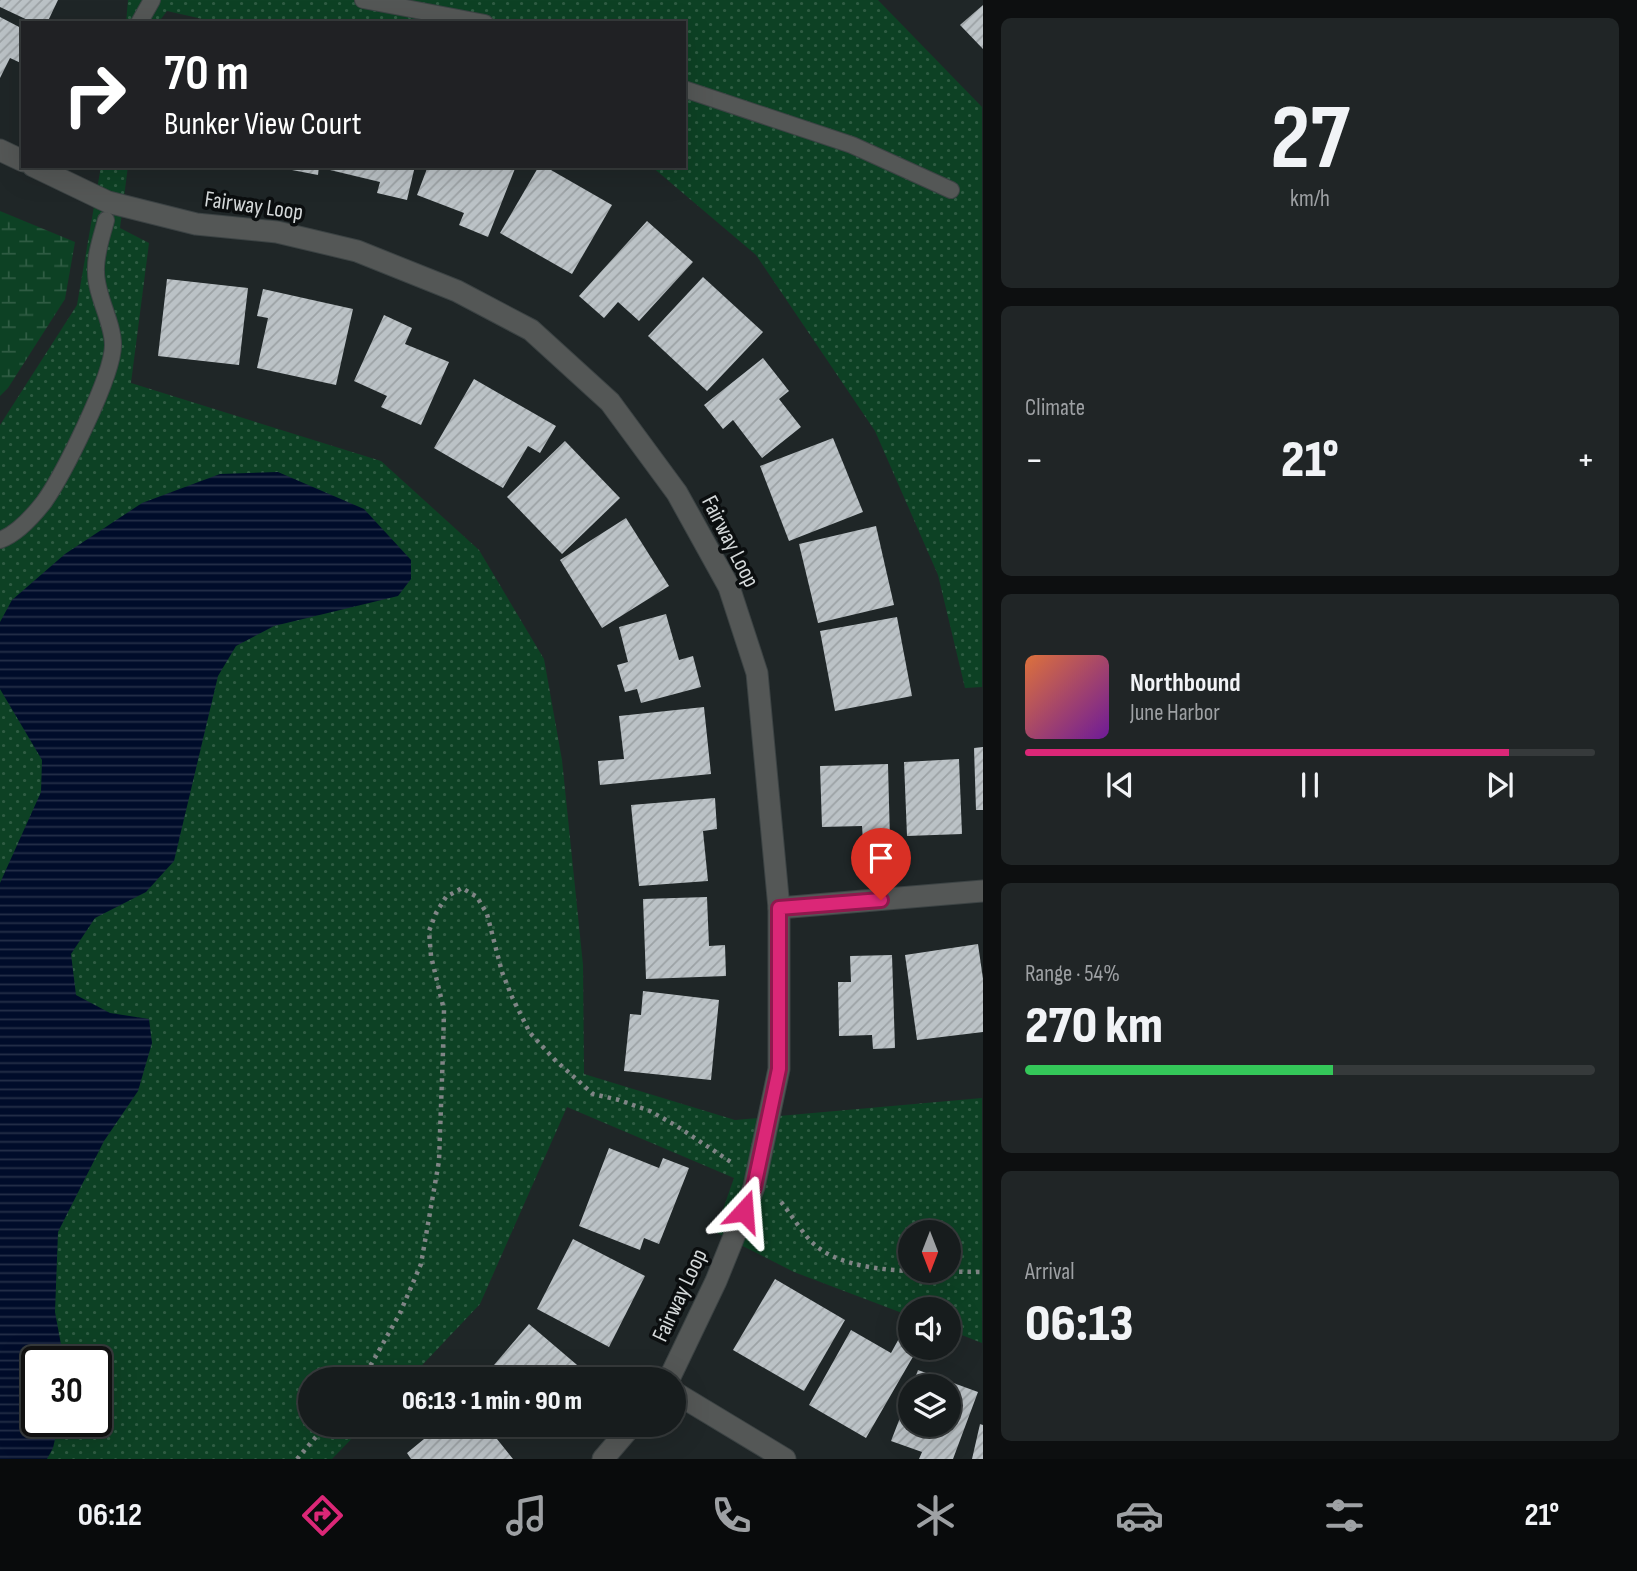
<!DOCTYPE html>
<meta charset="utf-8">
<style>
:root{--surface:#171c1d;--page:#202526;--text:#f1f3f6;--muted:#9ea1a4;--line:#363a3b;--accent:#db2777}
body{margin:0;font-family:"Sofia Sans Condensed",sans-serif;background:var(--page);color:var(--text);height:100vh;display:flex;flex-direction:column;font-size:26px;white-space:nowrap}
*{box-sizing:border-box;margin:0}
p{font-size:23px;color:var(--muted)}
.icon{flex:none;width:38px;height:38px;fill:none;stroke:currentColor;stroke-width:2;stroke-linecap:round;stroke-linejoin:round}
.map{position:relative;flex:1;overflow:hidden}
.side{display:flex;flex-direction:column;gap:18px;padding:18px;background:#0d0f10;width:654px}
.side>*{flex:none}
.guide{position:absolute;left:21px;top:21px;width:665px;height:147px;border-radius:0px;box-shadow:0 7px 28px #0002,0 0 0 2px var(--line);background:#202124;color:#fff;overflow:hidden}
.needle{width:46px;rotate:180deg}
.buttons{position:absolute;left:898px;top:1220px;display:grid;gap:14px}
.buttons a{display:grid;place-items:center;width:63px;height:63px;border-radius:50%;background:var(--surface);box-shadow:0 7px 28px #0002,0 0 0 2px var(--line);font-size:35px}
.speed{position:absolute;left:21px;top:1346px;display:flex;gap:14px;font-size:35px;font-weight:700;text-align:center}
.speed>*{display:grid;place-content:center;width:91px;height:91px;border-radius:50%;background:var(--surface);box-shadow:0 7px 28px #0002,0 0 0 2px var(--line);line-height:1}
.speed .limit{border:4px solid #111;border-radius:10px;background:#fff;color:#111}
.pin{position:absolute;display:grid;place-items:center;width:60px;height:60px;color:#fff;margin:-72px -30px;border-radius:50% 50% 50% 0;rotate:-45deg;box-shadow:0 0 7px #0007}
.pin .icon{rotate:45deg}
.me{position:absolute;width:77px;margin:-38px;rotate:19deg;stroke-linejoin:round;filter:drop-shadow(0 0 5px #0008)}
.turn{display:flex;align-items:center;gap:24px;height:147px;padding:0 28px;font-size:32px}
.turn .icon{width:91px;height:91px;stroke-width:2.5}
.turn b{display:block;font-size:49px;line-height:60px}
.big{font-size:52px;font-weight:800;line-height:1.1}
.side .widget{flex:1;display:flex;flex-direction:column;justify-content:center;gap:10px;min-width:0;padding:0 24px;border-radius:10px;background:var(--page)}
.side .dial{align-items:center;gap:0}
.dial b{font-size:91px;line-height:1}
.song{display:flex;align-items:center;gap:21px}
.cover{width:84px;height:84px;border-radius:10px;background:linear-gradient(135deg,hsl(20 70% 55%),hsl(280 70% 35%))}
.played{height:7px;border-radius:4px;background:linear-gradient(90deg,var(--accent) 85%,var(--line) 85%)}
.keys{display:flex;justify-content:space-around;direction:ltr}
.heat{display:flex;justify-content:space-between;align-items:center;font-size:38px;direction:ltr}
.charge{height:10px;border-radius:5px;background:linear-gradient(90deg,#34c759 54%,var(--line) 0)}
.trip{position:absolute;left:298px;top:1367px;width:388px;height:70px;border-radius:35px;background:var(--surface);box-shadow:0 7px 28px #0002,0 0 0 2px var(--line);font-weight:800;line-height:70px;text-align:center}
.dock{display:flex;height:112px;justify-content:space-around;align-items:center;background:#090b0c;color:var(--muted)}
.dock .icon{width:49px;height:49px}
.dock .on{color:var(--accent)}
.dock b{font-size:32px;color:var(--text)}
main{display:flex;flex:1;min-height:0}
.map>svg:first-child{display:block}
</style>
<main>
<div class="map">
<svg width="983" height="1459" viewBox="0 0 983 1459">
<defs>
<pattern id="grass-dots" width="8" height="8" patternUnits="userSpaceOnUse" patternTransform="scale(1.75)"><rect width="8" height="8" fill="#0d4124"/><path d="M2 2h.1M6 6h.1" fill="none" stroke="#2f5c43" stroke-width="1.8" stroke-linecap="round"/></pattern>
<pattern id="wetland-marsh" width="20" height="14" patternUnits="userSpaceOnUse" patternTransform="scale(1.75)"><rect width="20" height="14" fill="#0d4124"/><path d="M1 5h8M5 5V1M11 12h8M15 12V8" fill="none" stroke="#2f5c43"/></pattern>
<pattern id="water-rules" width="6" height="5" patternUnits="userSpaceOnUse" patternTransform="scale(1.75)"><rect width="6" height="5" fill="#000c2a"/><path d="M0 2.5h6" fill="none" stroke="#242f48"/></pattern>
<pattern id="building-hatch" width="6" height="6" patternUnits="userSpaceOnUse" patternTransform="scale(1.75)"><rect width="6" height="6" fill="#bbc2c6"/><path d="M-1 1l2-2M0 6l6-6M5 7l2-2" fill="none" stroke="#9ca2a5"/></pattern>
</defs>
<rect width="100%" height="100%" fill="#1f2627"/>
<g fill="url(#grass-dots)" fill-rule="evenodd">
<polygon points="128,0 878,0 982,107 982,687 965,688 938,575 875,431 756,255 651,166 684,166 684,23 220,23 167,11 158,23 126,23"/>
<path d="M101,166H128L120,228L149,243L131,383L381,461L479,550L544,659L562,760L583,965L584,1074L735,1120L982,1098V1343L949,1330L948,1309H910V1316L794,1272L715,1232L734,1178L567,1107L480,1304L409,1379H310V1424L365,1425L332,1459H0V425L77,305ZM910,1232H948V1270H910ZM37,1362H96V1421H37Z"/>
</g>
<polygon fill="url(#wetland-marsh)" points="0,211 75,242 65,299 8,388 0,396"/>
<polygon fill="url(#water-rules)" points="278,472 364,509 411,560 411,579 398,596 274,626 236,646 218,676 174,861 146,892 95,918 71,954 76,995 110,1013 149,1019 152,1043 138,1091 104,1141 58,1232 55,1312 64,1361 37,1362 37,1421 59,1421 53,1448 47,1459 0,1459 0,883 41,792 42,760 0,689 0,622 12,600 65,554 142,503 220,474"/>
<g fill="url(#building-hatch)">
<polygon points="0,0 58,0 47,23 34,23 0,7"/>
<polygon points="983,5 983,49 960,25"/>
<polygon points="0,17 23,29 23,64 10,58 0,78"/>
<polygon points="271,166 319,166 318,175"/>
<polygon points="331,166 415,166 407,200 377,193 380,182 330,170"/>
<polygon points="428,166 516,166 488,237 459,225 464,213 417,195"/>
<polygon points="539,166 544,166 612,205 572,274 500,233"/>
<polygon points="647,221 693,262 639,321 618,302 604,318 579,296"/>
<polygon points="703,277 763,332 707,391 648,336"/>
<polygon points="167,279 248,288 239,365 158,356"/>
<polygon points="263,289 353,309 336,385 257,368 268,318 257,316"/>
<polygon points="384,315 412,328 405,344 449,362 421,425 381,407 387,396 354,381"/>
<polygon points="763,358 789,391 779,399 801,427 762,458 733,420 723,429 704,405"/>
<polygon points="474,379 556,426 540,453 528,446 503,488 434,448"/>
<polygon points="833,438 863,512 789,541 760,466"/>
<polygon points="565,441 620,498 562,554 507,497"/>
<polygon points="626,518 669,586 602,628 560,560"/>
<polygon points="876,526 894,605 818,623 799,544"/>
<polygon points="666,614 679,660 693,656 701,687 641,703 637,689 625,692 617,665 628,662 619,627"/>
<polygon points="897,617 912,696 835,711 820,631"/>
<polygon points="704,707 711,774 600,785 598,761 624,759 619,716"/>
<polygon points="983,747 983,810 976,810 974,748"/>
<polygon points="959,759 962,834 907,836 904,762"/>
<polygon points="888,764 890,841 863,841 862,826 822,827 820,766"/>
<polygon points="715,798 717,829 703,831 708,881 639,886 631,805"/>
<polygon points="707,897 709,946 725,945 726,976 646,979 643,899"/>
<polygon points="978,944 983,979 983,1032 917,1040 905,955"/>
<polygon points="892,955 895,1048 873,1049 872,1035 839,1036 838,982 851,982 850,956"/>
<polygon points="643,991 719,1000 711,1080 624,1071 630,1014 641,1015"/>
<polygon points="609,1148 659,1168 663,1158 689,1168 659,1244 644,1238 640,1250 579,1226"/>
<polygon points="573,1239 645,1276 609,1347 537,1309"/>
<polygon points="775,1279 845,1320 804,1391 733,1350"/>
<polygon points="529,1324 590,1376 588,1379 482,1379"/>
<polygon points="851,1330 891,1353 902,1333 910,1337 910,1348 918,1348 866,1438 809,1405"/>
<polygon points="918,1370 978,1392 953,1459 919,1459 922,1452 891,1441 910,1392 910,1424 948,1424 948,1386 912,1386"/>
<polygon points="416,1424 485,1424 513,1459 411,1459 407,1453 424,1439 414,1426"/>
<polygon points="522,1424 549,1424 538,1438"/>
<polygon points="980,1424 983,1425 983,1459 972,1459"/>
</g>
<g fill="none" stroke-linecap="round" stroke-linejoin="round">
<g stroke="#3c4344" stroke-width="18">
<g id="lane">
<polyline points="363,0 485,23"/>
<polyline points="139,23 152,0"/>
<polyline points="684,89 852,145 951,190"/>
<path d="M0,540C17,534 33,516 44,502C63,475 113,376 113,345C113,322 96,296 96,272C95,255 102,236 106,220"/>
</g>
</g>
<g stroke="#3c4344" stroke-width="23">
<g id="street">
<polyline points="0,150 23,161"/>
<polyline points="33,166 108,202 196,224 277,232 357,251 457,291 531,330 610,402 677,493 729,587 757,673 779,908 779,1069 754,1187 716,1281 669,1379"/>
<polyline points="779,908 983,891"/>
<polyline points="674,1392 785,1459"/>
<polyline points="603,1459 633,1424"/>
</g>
</g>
<g stroke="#808586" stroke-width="4.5" stroke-dasharray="3.5 5" stroke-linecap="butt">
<path d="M781,1202C791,1214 804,1236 815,1245C851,1277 936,1271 983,1272"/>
<polyline points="360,1379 372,1363 400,1313 421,1264 439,1161 443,1051 444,1010 431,956 429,931 436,913 446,897 462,888 477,897 487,914 502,972 512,997 530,1033 555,1060 593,1094 619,1100 650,1111 675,1125 731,1162"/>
<polyline points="297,1459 327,1424"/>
</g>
<use href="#lane" stroke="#545756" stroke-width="16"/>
<use href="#street" stroke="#545756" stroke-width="21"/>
</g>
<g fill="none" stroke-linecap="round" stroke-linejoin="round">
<g stroke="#8e194d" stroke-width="18">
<polyline id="route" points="744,1211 754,1187 779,1069 779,908 881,900"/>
</g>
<use href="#route" stroke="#db2777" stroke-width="12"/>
</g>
<g text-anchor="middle" stroke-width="7" stroke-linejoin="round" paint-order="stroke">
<g font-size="23" fill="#d5d9da" stroke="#0b0e0f">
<text transform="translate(254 205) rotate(8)" y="8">Fairway Loop</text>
<text transform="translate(731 541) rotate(63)" y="8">Fairway Loop</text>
<text transform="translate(679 1295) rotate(-65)" y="8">Fairway Loop</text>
</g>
</g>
</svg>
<div class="buttons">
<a><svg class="needle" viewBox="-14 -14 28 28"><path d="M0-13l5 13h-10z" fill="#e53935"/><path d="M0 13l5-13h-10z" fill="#9ea1a4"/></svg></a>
<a><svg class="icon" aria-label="sound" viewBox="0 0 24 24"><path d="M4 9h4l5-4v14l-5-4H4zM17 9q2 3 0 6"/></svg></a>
<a><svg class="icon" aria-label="layers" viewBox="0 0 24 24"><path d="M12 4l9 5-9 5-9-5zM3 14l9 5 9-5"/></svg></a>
</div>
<div class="speed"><div class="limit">30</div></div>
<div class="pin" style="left:881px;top:900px;background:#d93025"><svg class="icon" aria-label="arrive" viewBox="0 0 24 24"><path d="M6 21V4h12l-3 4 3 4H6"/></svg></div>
<svg class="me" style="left:744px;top:1211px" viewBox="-20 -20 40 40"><path d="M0-17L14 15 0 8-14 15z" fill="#db2777" stroke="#fff" stroke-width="4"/></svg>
<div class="trip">06:13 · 1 min · 90 m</div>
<div class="guide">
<div class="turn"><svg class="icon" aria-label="right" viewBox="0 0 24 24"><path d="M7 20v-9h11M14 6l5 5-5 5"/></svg><div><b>70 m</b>Bunker View Court</div></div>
</div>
</div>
<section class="side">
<div class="widget dial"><b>27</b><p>km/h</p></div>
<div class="widget"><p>Climate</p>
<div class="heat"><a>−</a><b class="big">21°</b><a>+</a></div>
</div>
<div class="widget">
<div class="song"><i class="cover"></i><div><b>Northbound</b><p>June Harbor</p></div></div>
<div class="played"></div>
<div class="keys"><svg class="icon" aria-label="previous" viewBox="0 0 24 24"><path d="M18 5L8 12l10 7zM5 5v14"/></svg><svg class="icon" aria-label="pause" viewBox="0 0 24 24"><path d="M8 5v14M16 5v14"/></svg><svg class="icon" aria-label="next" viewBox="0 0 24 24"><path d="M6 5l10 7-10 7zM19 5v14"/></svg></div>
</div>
<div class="widget"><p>Range · 54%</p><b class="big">270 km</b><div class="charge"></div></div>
<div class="widget"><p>Arrival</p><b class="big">06:13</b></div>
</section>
</main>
<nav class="dock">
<b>06:12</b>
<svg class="icon on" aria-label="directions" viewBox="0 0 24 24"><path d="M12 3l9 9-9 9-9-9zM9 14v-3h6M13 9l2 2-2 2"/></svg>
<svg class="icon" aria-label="music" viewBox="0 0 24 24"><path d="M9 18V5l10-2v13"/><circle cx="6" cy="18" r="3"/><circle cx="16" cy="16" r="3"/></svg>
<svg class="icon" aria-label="phone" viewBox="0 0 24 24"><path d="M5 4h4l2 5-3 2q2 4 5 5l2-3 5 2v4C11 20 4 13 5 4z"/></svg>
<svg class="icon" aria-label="climate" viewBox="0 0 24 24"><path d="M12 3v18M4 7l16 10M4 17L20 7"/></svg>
<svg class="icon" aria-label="car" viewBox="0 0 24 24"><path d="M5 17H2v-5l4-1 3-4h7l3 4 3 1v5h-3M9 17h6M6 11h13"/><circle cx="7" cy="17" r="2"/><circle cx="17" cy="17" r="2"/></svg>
<svg class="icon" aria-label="filters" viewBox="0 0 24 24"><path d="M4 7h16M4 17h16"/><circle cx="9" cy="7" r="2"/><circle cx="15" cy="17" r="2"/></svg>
<b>21°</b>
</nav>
